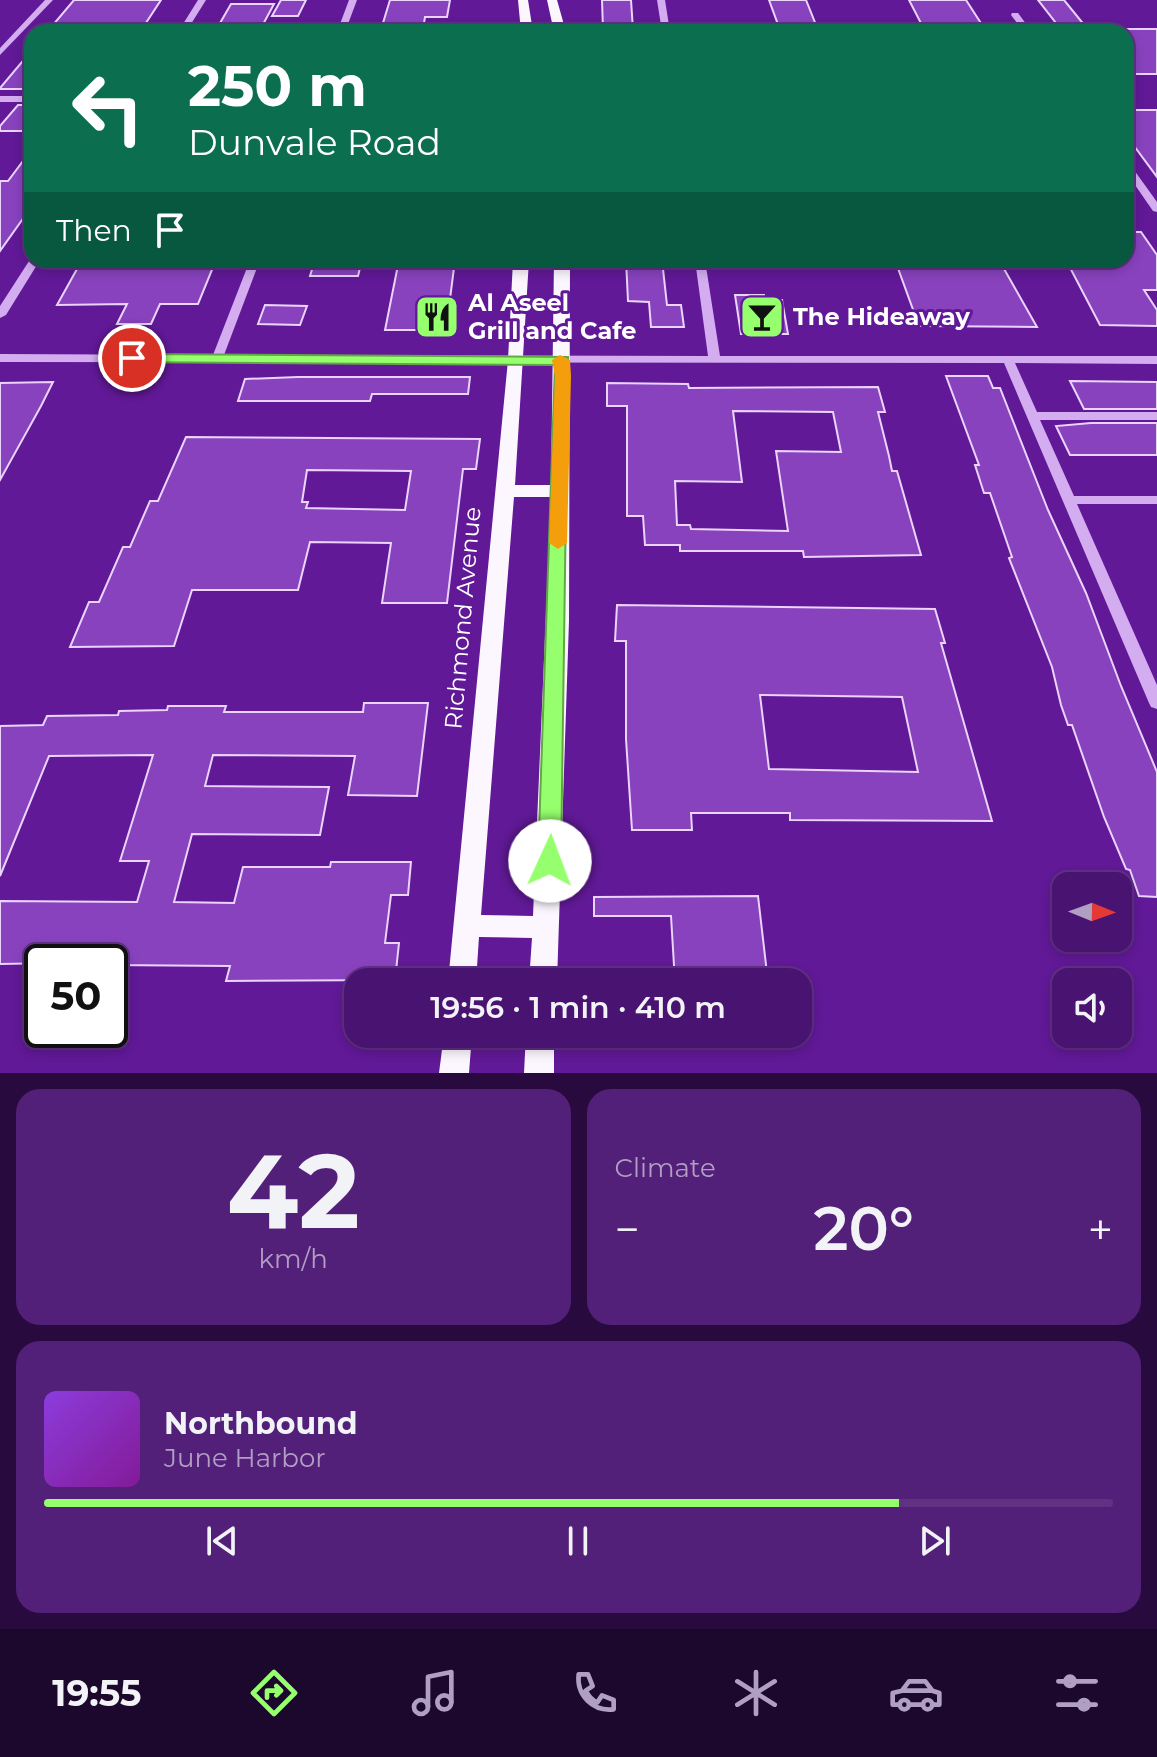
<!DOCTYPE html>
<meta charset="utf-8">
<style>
:root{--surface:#491371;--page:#532079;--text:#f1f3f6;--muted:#b19ec3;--line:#613284;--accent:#96ff6d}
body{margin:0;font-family:Montserrat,sans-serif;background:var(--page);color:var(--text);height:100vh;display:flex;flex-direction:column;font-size:30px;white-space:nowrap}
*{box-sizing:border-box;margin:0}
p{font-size:26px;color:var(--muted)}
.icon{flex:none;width:44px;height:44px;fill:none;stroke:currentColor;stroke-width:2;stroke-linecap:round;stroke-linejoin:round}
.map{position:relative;height:1073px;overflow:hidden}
.drawer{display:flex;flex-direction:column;gap:16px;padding:16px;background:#280a3e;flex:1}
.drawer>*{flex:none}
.hud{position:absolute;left:24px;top:24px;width:1110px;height:244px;border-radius:24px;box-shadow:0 4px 12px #0003,0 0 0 2px var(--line);background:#0b6e4f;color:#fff;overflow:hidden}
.needle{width:52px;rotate:91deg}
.tools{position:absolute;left:1052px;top:872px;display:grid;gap:16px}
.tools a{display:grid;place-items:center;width:80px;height:80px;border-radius:16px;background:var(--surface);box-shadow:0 4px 12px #0003,0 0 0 2px var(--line);font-size:40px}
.speed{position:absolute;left:24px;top:944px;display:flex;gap:16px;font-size:40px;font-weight:700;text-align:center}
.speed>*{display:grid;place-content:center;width:104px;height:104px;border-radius:50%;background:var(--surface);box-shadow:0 4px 12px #0003,0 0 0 2px var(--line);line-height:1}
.speed .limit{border:4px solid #111;border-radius:12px;background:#fff;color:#111}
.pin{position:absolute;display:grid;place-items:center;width:68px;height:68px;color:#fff;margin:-34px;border:4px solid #fff;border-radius:50%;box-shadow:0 2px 8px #0007}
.me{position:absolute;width:88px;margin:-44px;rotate:2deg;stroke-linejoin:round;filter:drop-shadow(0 0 6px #0008)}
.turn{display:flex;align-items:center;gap:28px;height:168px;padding:0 32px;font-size:36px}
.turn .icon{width:104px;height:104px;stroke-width:2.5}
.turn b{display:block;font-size:56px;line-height:68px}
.then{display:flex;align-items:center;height:76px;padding:0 32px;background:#0003;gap:16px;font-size:30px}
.big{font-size:60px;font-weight:600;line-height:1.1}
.drawer .tile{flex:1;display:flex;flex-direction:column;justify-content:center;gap:12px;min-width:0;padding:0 28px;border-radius:24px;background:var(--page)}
.drawer .dial{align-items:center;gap:0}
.dial b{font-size:104px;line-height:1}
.song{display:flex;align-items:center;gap:24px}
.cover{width:96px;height:96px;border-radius:12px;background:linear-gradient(135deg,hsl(270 70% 55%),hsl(290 70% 35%))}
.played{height:8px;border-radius:4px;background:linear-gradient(90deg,var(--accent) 80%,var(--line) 80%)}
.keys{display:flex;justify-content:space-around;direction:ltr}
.heat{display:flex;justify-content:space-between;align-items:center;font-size:44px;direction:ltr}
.drawer .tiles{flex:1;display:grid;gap:16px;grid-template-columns:1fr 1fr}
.tile:last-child{grid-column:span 2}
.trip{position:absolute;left:344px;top:968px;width:468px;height:80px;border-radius:24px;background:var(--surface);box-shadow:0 4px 12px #0003,0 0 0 2px var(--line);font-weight:600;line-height:80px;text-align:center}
.tab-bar{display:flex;height:128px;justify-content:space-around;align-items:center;background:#1d082d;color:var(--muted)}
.tab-bar .icon{width:56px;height:56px}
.tab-bar .active{color:var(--accent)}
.tab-bar b{font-size:36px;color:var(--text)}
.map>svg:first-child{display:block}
</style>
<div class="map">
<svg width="1157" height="1073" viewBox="0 0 1157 1073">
<rect width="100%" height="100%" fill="#611997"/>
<g fill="#8842be" stroke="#ead4fb" stroke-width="2" fill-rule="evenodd">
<polygon points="74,0 161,0 140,32 47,32"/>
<polygon points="281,0 306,0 298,16 272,16"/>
<polygon points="390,0 450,0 447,17 425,17 424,23 383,23"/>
<polygon points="602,0 631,0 633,30 603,30"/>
<polygon points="769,0 806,0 818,30 780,30"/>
<polygon points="909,0 966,0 986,31 925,31"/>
<polygon points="1038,0 1064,0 1090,32 1063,32"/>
<polygon points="231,4 274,4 260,30 216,30"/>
<rect x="1126" y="29" width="31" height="45"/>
<polygon points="32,50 32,89 0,89 0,88"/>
<polygon points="18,105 32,105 32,131 0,131 0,126"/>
<polygon points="1126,110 1157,110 1157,177 1126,135"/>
<polygon points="32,149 32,206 0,251 0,181 8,181"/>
<polygon points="1126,232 1141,232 1157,255 1157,290 1144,290 1157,310 1157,326 1100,325 1066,260 1126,260"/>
<polygon points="82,260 216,260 198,304 160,304 151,324 117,324 127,304 57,305"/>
<polygon points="315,260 362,260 358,276 310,276"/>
<polygon points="399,260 455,260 446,330 385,330"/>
<polygon points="626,260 662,260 667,305 681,305 684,327 651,327 649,302 628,301"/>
<polygon points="895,260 999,260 1037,327 919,326"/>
<polygon points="735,295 764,295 765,300 782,300 788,334 741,334"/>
<polygon points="265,305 307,306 300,325 258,324"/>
<polygon points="946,376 988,376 993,388 1000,388 1048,510 1086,593 1121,686 1157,772 1157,897 1139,896 1130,870 1126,869 1104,817 1072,725 1068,725 1061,705 1052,667 1009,558 1012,557 990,493 984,493 975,465 979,465"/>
<polygon points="298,377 470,377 468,394 372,394 370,401 238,401 245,379"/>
<polygon points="1070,381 1157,382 1157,409 1084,409"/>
<polygon points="53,382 41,406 0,480 0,383"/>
<path d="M607,383L688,384L689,388L878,387L885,412H878L889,456L892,471H897L921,555L804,557L803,551H680V545H645L643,516H627V406H607ZM733,411L833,412L841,452L776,451L788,531L691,529L690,525H677L675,481L742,482Z"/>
<polygon points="1091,423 1157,423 1157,455 1070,455 1056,426"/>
<path d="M186,437L480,439L476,469H463L447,603H382L391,543L310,542L298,590H192L174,646L70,647L89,602H99L123,547H130L150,501H158ZM307,470L411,471L405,510L306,508L308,502H302Z"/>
<path d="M617,605L935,609L945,643H941L992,821L790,820V813H691L692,830H632L626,739V641H615ZM760,695L902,697L918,772L769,769Z"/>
<polygon points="364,703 428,703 417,796 348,795 355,756 213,755 205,786 329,787 320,835 192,834 174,902 234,903 243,867 330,867 331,862 411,862 408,895 391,895 385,943 399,943 395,980 226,981 230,966 110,965 110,962 0,964 0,901 137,902 149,861 120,861 153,755 49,756 0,876 0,726 43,725 47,716 118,715 119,711 167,710 168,706 226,706 224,712 363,712"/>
<polygon points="758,896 768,982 675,982 671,916 594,916 594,897"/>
</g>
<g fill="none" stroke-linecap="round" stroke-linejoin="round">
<g fill="#d3adf0" fill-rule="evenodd">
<polygon points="45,0 53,0 0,55 0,48"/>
<polygon points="198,0 206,0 186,32 178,32"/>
<polygon points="349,0 357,0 345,32 337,32"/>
<polygon points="657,0 665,0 670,32 662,32"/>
<polygon points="1012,13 1018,13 1032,32 1024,32 1011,15"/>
<rect x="0" y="96" width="32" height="6"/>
<polygon points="1126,162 1129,163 1157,202 1157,212 1153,211 1126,172"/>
<polygon points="31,258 32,260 40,260 6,315 0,318 0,306"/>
<polygon points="250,260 260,260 224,355 708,356 695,260 705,260 720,356 1157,356 1157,364 1015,363 1037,412 1157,412 1157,420 1040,420 1074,496 1157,496 1157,504 1077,504 1157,685 1157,709 1151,707 1149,703 1004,363 0,362 0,354 213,355"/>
</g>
<g fill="#fcf7ff" fill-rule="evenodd">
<polygon points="518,0 528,0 533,32 521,32"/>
<polygon points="547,0 557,0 566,32 554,32"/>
<path d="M513,260H529L515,485H551L554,260H570L569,621L557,982H529L532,938L479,937L476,982H448L508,360ZM514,497H551L533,916L481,915Z"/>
<polygon points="444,1034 472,1034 469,1073 439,1073"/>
<polygon points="526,1034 554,1034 554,1073 524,1073"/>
</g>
</g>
<polygon fill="#96ff6d" stroke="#62a647" stroke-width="2" points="132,354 568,357 561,861 558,867 550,870 541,867 538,861 555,365 126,362 126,355"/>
<polygon fill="#f59e0b" points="560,355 570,360 571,376 567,543 558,549 549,543 555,376 552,360"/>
<defs>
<g id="restaurant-square" transform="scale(2.3)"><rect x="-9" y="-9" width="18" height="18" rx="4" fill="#96ff6d" stroke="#611997"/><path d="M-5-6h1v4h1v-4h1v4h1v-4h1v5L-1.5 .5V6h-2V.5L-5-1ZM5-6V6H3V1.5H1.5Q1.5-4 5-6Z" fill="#111"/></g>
<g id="bar-square" transform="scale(2.3)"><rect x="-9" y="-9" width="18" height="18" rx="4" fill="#96ff6d" stroke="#611997"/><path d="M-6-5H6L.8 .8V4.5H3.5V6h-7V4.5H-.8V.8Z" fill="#111"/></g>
</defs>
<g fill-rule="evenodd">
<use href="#restaurant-square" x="437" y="317"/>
<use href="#bar-square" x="762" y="317"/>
</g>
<g text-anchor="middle" stroke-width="6" stroke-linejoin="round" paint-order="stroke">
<g font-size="24" font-weight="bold" fill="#fff" stroke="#611997" text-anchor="start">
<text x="468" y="311">Al Aseel<tspan x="468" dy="28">Grill and Cafe</tspan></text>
<text x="793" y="325">The Hideaway</text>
</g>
<g font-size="24" fill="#fff" stroke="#611997">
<text transform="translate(463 618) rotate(-85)" y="8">Richmond Avenue</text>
</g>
</g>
</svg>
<div class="tools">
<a><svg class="needle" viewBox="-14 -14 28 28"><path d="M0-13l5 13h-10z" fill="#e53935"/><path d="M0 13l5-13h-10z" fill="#b19ec3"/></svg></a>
<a><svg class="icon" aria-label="sound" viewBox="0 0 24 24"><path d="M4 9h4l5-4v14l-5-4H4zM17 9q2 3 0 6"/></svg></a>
</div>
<div class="speed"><div class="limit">50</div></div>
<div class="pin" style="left:132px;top:358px;background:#d93025"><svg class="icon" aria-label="arrive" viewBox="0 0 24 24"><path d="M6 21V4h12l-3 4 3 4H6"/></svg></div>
<svg class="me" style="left:550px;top:861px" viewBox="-20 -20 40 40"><circle r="19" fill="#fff"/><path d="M0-13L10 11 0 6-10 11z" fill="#96ff6d"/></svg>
<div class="trip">19:56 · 1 min · 410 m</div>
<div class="hud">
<div class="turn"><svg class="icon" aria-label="left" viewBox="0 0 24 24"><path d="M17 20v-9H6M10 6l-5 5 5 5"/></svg><div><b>250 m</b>Dunvale Road</div></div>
<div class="then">Then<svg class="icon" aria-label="arrive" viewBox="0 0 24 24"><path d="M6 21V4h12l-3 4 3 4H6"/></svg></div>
</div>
</div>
<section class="drawer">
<div class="tiles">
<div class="tile dial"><b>42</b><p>km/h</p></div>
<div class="tile"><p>Climate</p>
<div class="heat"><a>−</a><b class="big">20°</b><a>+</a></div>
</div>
<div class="tile">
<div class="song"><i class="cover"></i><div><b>Northbound</b><p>June Harbor</p></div></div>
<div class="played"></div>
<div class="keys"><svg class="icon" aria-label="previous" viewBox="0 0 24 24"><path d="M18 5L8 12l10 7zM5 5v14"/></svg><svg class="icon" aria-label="pause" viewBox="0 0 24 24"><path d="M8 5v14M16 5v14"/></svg><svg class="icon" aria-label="next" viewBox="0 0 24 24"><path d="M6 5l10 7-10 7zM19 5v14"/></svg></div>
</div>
</div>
</section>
<nav class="tab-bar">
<b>19:55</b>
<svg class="icon active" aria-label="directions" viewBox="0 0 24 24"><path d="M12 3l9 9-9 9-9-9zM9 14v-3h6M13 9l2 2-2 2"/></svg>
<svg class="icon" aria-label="music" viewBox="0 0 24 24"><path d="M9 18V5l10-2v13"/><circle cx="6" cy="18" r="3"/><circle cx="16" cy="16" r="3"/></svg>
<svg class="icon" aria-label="phone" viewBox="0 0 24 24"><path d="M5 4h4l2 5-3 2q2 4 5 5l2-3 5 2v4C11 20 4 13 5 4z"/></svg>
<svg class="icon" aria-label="climate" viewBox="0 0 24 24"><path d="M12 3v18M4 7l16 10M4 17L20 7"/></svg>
<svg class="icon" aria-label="car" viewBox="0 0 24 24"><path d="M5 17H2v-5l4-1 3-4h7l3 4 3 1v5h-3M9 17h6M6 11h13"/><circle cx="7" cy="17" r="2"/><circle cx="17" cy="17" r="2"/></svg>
<svg class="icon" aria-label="filters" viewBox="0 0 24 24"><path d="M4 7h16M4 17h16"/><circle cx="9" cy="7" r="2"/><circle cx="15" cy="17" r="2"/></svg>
</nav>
